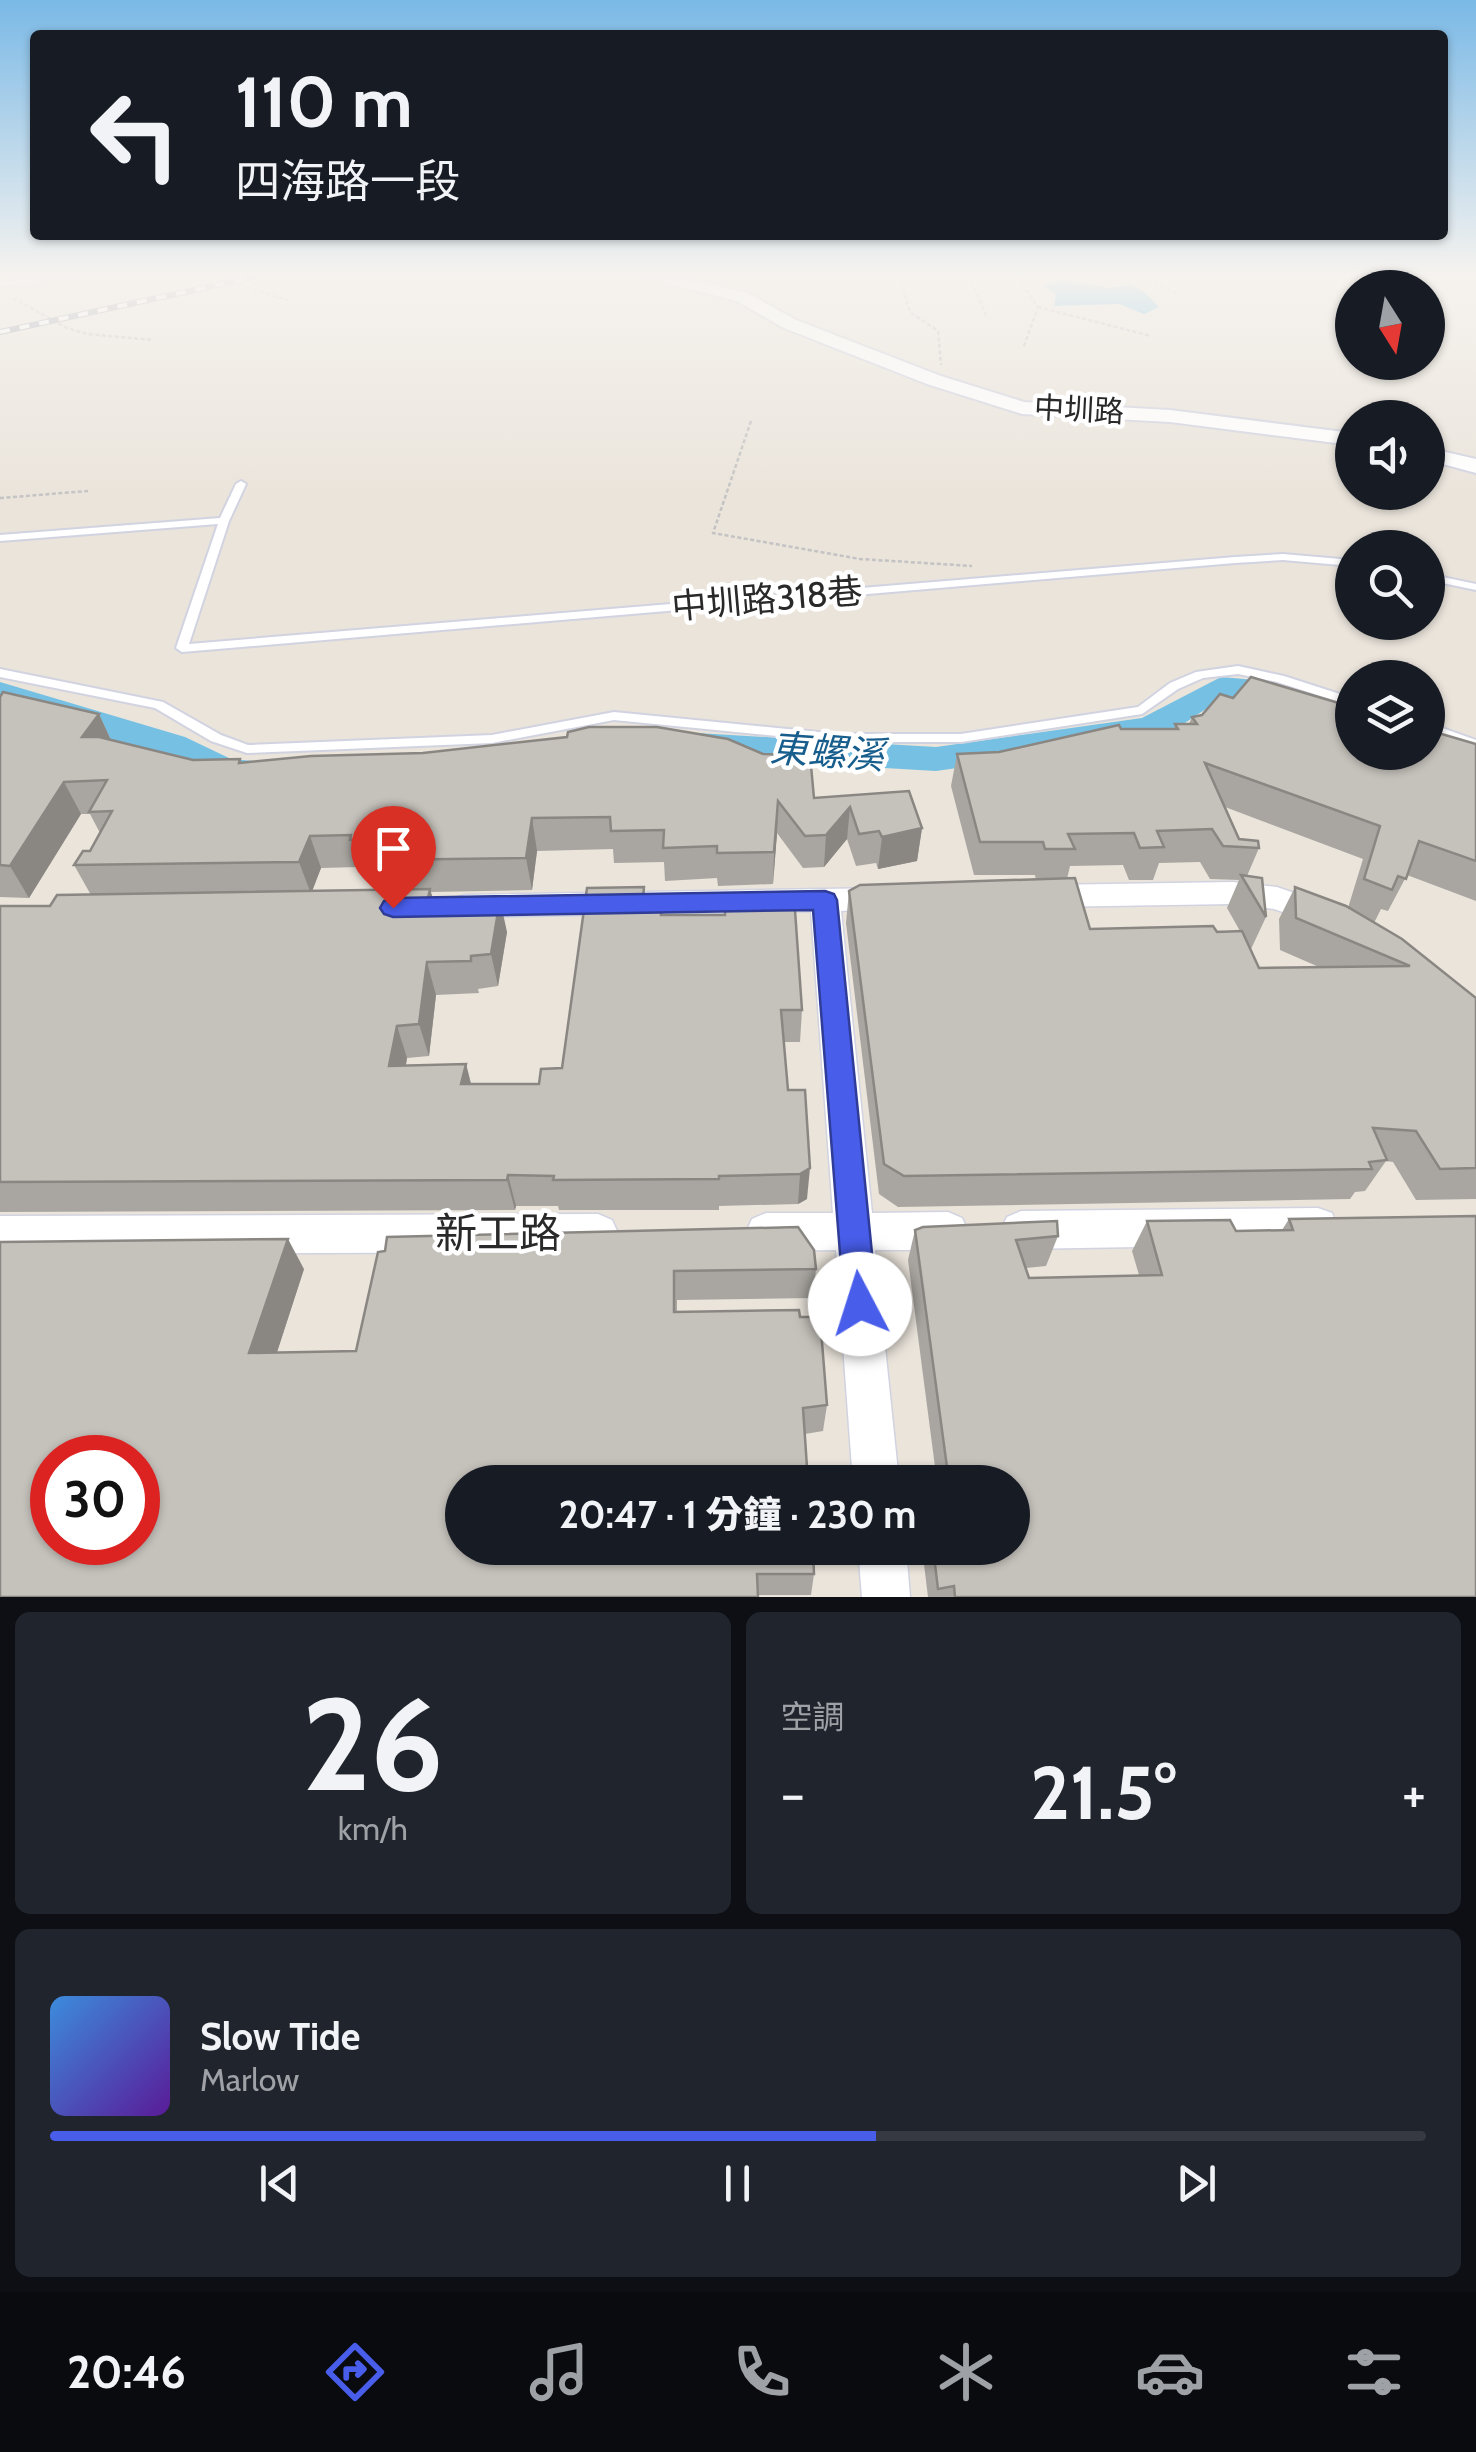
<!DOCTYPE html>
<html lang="zh-TW">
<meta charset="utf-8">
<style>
:root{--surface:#171b24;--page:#20242c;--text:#f1f3f6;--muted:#9ea1a6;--line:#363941;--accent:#485dea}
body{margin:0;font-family:Cabin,"Noto Sans TC",sans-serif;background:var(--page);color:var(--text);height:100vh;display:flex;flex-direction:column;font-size:38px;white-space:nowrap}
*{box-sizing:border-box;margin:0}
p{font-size:32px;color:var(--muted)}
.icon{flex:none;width:55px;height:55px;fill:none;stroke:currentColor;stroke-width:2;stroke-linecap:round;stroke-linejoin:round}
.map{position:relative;height:1597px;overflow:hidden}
.details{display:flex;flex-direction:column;gap:15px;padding:15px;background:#0d0f14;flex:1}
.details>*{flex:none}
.top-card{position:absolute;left:30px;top:30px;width:1418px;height:210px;border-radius:10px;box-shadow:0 2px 8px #0004;background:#171b24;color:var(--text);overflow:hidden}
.needle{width:65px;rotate:169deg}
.buttons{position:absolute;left:1335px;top:270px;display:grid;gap:20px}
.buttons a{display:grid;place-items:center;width:110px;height:110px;border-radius:50%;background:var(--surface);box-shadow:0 2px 8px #0004;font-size:50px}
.speed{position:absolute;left:30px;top:1435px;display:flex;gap:20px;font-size:50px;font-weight:700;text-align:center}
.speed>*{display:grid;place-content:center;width:130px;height:130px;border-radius:50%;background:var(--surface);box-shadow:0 2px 8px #0004;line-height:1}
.speed .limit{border:15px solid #d22;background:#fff;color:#111}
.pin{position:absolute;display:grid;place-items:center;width:85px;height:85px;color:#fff;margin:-102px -42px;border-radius:50% 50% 50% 0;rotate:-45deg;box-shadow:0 0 10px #0007}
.pin .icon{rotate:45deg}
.me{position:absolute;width:110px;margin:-55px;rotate:355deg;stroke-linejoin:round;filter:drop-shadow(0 0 8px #0008)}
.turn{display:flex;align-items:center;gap:35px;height:210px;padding:0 40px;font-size:45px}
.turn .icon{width:130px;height:130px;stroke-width:2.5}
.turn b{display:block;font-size:70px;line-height:85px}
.big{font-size:75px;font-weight:800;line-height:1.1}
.details .widget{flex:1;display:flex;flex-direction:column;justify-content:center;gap:15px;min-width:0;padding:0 35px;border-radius:15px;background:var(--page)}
.details .dial{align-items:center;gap:0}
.dial b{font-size:130px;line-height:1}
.song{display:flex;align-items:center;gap:30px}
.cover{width:120px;height:120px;border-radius:15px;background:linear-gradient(135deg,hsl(210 70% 55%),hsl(270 70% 35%))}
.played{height:10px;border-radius:5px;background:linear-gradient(90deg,var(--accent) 60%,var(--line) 60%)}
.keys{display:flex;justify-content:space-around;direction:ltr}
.heat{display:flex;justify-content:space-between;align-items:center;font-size:55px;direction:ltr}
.details .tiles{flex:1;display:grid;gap:15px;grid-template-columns:1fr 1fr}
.widget:last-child{grid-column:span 2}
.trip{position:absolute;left:445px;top:1465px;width:585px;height:100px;border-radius:50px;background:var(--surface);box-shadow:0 2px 8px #0004;font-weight:800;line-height:100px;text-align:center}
.tabs{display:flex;height:160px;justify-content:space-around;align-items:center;background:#090b0e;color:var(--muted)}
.tabs .icon{width:70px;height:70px}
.tabs .active{color:var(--accent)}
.tabs b{font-size:45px;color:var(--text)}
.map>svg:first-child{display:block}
</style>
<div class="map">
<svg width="1476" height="1597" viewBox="0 0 1476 1597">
<rect width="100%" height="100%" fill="#eae4db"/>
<polygon fill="#76c0e4" points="1061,280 1108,288 1132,285 1144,292 1159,307 1144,314 1119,304 1054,306 1056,294 1043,286"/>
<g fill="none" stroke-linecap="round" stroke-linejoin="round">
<g fill="#76c0e4" fill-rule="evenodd">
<path d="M1221,677L1267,681L1352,709V732C1314,724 1270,694 1229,699C1206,703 1178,733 1152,740L936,771L697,757L684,754L678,745L684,736L697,733L936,747L1142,718Z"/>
<polygon points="0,682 185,737 231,759 266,762 271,771 266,780 225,785 211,781 159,755 0,705"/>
</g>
<g stroke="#d1d3e0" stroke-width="4">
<g id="service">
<polygon points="58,276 85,276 0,286 0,282"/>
<polygon points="241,481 246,484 229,521 189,644 1235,557 1283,554 1352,560 1352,566 1283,560 1235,563 182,652 176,648 218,524 0,541 0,535 220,518 236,484"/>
<polygon points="1428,574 1476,584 1476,590 1428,580"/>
<polygon points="1238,666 1284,676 1352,698 1352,706 1277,682 1238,674 1203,678 1178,689 1142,714 961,742 838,742 614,720 492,743 247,753 211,741 155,708 0,677 0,669 163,702 221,735 248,745 492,735 614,712 838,734 961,734 1138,707 1170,683 1196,672"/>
<polygon points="1428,723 1476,740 1476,749 1428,731"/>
</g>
</g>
<g stroke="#d1d3e0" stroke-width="3">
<g id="minor">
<polygon points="1233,882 1277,887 1331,906 1335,914 1331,922 1320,925 1274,909 1233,904 1046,907 1035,904 1031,896 1035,888 1046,885"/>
<polygon points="883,888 894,891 898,899 894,907 841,911 872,1213 948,1212 962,1218 968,1231 962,1244 948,1250 875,1250 899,1482 853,1482 836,1250 766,1251 752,1245 746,1232 752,1219 766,1213 833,1213 811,911 466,917 455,914 451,906 455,898 466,895"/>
<polygon points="1318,1208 1332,1213 1337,1226 1332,1239 1318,1244 1021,1249 1007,1243 1001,1230 1007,1217 1021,1211"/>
<polygon points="598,1214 612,1220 618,1233 612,1246 598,1252 0,1254 0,1216"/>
<polygon points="858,1548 906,1548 910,1597 862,1597"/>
</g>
</g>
<g stroke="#d1d3e0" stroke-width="4">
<g id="tertiary">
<polygon points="640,276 671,276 748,293 796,320 941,376 1024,402 1170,410 1352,433 1352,445 1170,422 1022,414 927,384 784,328 737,301"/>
<polygon points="1428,448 1476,459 1476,473 1428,460"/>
</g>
</g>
<g stroke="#c3c3c3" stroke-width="2.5" stroke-dasharray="4 2.5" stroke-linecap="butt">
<polyline points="254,276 255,290 288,300"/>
<polyline points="899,276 910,312 938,331 941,365"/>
<polyline points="969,276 986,315"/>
<polyline points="1101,276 1138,276"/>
<polyline points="1136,277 1177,293"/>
<polyline points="13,298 67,328 87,334 153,340"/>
<polyline points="1038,307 1151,336"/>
<polyline points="1024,346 1038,307 1021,283 1026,276"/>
<polyline points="751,421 713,533 860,559 972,566"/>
<polyline points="0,498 88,491"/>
</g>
<use href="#service" fill="#fff" fill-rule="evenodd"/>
<use href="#minor" fill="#fff" fill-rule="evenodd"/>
<use href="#tertiary" fill="#fff" fill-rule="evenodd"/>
<g stroke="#9fa0b1" stroke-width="6">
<polyline id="rail" points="0,332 259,276"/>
</g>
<use href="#rail" stroke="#fff" stroke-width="4" stroke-dasharray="10" stroke-linecap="butt"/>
</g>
<g fill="#a9a6a1" fill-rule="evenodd">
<path d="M0,697L99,714L111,740L193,760L814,798L922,828L917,861L878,869L876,863L856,866L847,839L824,867L803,868L777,833L773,884L718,886L717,878L665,881L664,862L614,863L613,849L537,851L532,890L431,892L434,903L507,932L498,986L478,989L479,993L436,995L429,1056L407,1058L406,1065L466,1064L471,1084H539L562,1068L644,887L645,898H654V907L661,915L802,1010L800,1042H784L788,1090L807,1199L798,1204L719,1206V1210H559L558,1206H516L515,1210L0,1212V906H50L91,895L74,865L90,851L100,833L90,814H81L29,898L0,897ZM359,867L360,872H376L381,890L312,891L321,868Z"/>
<path d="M1233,698L1476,744V901L1407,875L1388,911L1381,909L1374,923L1476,998V1199L1416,1200L1393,1162L1386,1161L1365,1191L1355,1192L1350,1199L898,1207L879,1194L846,923L849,891L1036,880L1035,875H974L951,786L957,754L999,752L1121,729H1174L1175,724H1189L1192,717L1202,715ZM1225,807L1363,859L1348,908L1295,887L1279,919L1280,950L1319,967L1259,968L1251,949L1266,917L1247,876L1259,848L1239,839ZM1200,862L1210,879L1239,880L1227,908L1240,931L1090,929L1067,879L1070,866L1123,865L1129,880H1153L1159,863Z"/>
<polygon points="1289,1219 1476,1597 928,1597 922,1548 1012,1548 1012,1482 937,1482 908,1260 915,1230 1058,1236 1046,1266 1026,1268 1029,1278 1139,1275 1132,1251 1147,1221 1236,1231 1282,1230"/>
<polygon points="378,1252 816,1269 813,1298 677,1300 677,1312 800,1317 827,1405 823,1431 805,1434 814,1574 811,1595 0,1597 304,1269 277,1352 356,1351"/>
</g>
<g fill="#8a8783">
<polygon points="99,714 113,745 82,737"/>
<polygon points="64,782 81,814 29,898 10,866"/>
<polygon points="778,801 777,833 773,884 774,852"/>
<polygon points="850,807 847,839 824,867 826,835"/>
<polygon points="532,818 537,851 532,890 526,858"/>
<polygon points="922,828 917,861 878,869 882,837"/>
<polygon points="310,836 321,868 311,894 299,862"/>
<polygon points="430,889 439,921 427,903"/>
<polygon points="500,900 507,932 498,986 491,954"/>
<polygon points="427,962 436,995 429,1056 419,1024"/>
<polygon points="397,1026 407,1058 400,1097 389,1066"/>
<polygon points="466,1064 474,1096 461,1084"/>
<polygon points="810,1168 807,1199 798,1204 800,1174"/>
<polygon points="508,1175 516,1206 515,1210 507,1180"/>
<polygon points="288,1239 304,1269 268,1380 249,1353"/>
</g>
<g fill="#c5c1bb" stroke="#8a8783" stroke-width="2.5" fill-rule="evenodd">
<polygon points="1251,677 1352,707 1352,752 1428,752 1428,730 1476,744 1476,861 1419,841 1406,879 1398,876 1392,890 1364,879 1380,826 1205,763 1239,839 1258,841 1259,848 1223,846 1212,829 1157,831 1164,847 1140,848 1134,833 1068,834 1075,849 1045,849 1043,842 980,842 957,754 999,752 1119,725 1121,729 1178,729 1175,724 1197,724 1192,717 1202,715 1220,694 1233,698"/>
<polygon points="3,692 99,714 82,737 99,737 193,760 240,759 239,763 311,756 423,753 567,737 568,732 589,727 657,727 728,739 763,754 810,755 814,798 909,791 922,828 882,837 879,831 859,834 850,807 826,835 805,836 778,801 774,852 717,853 717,846 663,848 664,830 611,831 610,817 532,818 526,858 372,860 377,839 350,840 351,835 310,836 299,862 74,865 83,851 90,851 112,811 89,812 107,780 64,782 10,866 0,865 0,697"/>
<polygon points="1241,875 1262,878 1266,917"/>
<polygon points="1075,878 1090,929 1213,926 1217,932 1242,931 1259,968 1410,966 1296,918 1295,887 1346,906 1402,939 1476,998 1476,1168 1440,1169 1416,1131 1373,1128 1387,1160 1369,1162 1372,1169 904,1176 884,1164 849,891 860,885"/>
<polygon points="644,887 643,898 654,898 652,907 661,908 661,915 725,915 725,896 794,896 802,1010 781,1010 788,1090 805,1090 810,1168 800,1174 719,1176 719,1179 553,1180 554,1176 508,1175 507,1180 0,1182 0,906 50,906 57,895 430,889 427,903 500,900 491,954 471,956 471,961 427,962 419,1024 397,1026 389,1066 466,1064 461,1084 539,1084 541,1069 562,1068 587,888"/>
<polygon points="1476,1216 1476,1597 955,1597 954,1586 938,1589 933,1548 1012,1548 1012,1482 949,1482 915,1230 923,1227 1057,1221 1058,1236 1016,1240 1029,1278 1162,1275 1147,1221 1230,1220 1236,1231 1293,1230 1289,1219"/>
<path d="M798,1227L814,1250L816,1269L674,1271V1312L799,1310L800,1317H820L827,1405L803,1408L808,1482H462V1548H813L814,1574H757L758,1597H0V1242L288,1239L249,1353L356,1351L378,1252L385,1251L387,1237ZM52,1458H138V1542H52Z"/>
</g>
<linearGradient id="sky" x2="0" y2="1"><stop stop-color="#7ab9e6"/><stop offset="0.55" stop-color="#f6f3ef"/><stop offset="1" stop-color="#f6f3ef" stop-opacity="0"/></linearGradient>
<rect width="1476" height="500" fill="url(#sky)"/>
<polygon fill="#485dea" stroke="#2f3c98" stroke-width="2.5" points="825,891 834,894 837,900 877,1304 872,1315 860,1320 849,1315 844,1304 813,910 393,917 384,914 380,908 384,901 393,898"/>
<g text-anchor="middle" stroke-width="9" stroke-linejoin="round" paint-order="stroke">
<g font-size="30" fill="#292929" stroke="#fff">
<text transform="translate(1079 410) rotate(3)" y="10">中圳路</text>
</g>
<g font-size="35" fill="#292929" stroke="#fff">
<text transform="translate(767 599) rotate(-5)" y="12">中圳路318巷</text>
</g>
<g font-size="38" font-style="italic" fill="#185e8d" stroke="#fff">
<text transform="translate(827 752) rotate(4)" y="13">東螺溪</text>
</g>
<g font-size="42" fill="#292929" stroke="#fff">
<text x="498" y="1248">新工路</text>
</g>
</g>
</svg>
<div class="buttons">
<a><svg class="needle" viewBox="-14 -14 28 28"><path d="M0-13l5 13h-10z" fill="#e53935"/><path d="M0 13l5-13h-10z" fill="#9ea1a6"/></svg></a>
<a><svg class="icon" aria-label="sound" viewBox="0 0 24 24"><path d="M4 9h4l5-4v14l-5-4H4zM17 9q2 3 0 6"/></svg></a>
<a><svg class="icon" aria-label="search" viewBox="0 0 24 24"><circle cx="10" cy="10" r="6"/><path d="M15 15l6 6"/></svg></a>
<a><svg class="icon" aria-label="layers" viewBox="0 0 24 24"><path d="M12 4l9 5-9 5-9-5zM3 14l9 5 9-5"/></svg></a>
</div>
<div class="speed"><div class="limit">30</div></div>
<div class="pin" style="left:393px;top:908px;background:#d93025"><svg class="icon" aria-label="arrive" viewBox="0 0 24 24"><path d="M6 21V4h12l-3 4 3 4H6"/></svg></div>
<svg class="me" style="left:860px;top:1304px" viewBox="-20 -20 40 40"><circle r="19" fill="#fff"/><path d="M0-13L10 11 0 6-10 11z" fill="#485dea"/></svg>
<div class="trip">20:47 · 1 分鐘 · 230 m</div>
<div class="top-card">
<div class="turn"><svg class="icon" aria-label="left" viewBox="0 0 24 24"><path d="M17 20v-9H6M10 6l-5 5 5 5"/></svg><div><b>110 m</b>四海路一段</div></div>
</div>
</div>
<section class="details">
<div class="tiles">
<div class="widget dial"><b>26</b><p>km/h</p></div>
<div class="widget"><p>空調</p>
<div class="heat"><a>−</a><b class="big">21.5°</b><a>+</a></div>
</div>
<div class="widget">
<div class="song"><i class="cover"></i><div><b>Slow Tide</b><p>Marlow</p></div></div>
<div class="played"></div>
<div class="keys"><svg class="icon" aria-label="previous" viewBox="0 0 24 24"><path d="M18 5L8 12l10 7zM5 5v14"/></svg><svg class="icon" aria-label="pause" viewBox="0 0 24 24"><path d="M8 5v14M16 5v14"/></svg><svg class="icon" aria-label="next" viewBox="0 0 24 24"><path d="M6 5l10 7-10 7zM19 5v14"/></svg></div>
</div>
</div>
</section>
<nav class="tabs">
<b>20:46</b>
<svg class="icon active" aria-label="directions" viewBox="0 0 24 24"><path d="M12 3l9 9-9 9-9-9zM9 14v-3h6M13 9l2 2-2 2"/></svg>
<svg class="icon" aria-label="music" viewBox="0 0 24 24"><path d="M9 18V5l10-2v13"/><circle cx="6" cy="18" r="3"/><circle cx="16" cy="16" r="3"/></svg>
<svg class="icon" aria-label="phone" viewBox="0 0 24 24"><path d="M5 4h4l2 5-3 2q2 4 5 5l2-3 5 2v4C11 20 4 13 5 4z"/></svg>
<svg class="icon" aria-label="climate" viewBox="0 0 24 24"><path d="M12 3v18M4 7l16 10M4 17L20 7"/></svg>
<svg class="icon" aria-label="car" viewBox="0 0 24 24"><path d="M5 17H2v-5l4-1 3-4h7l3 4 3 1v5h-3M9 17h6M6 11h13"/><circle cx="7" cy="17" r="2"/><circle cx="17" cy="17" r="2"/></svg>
<svg class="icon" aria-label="filters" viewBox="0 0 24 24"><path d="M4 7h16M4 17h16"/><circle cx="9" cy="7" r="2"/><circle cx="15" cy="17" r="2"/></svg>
</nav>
